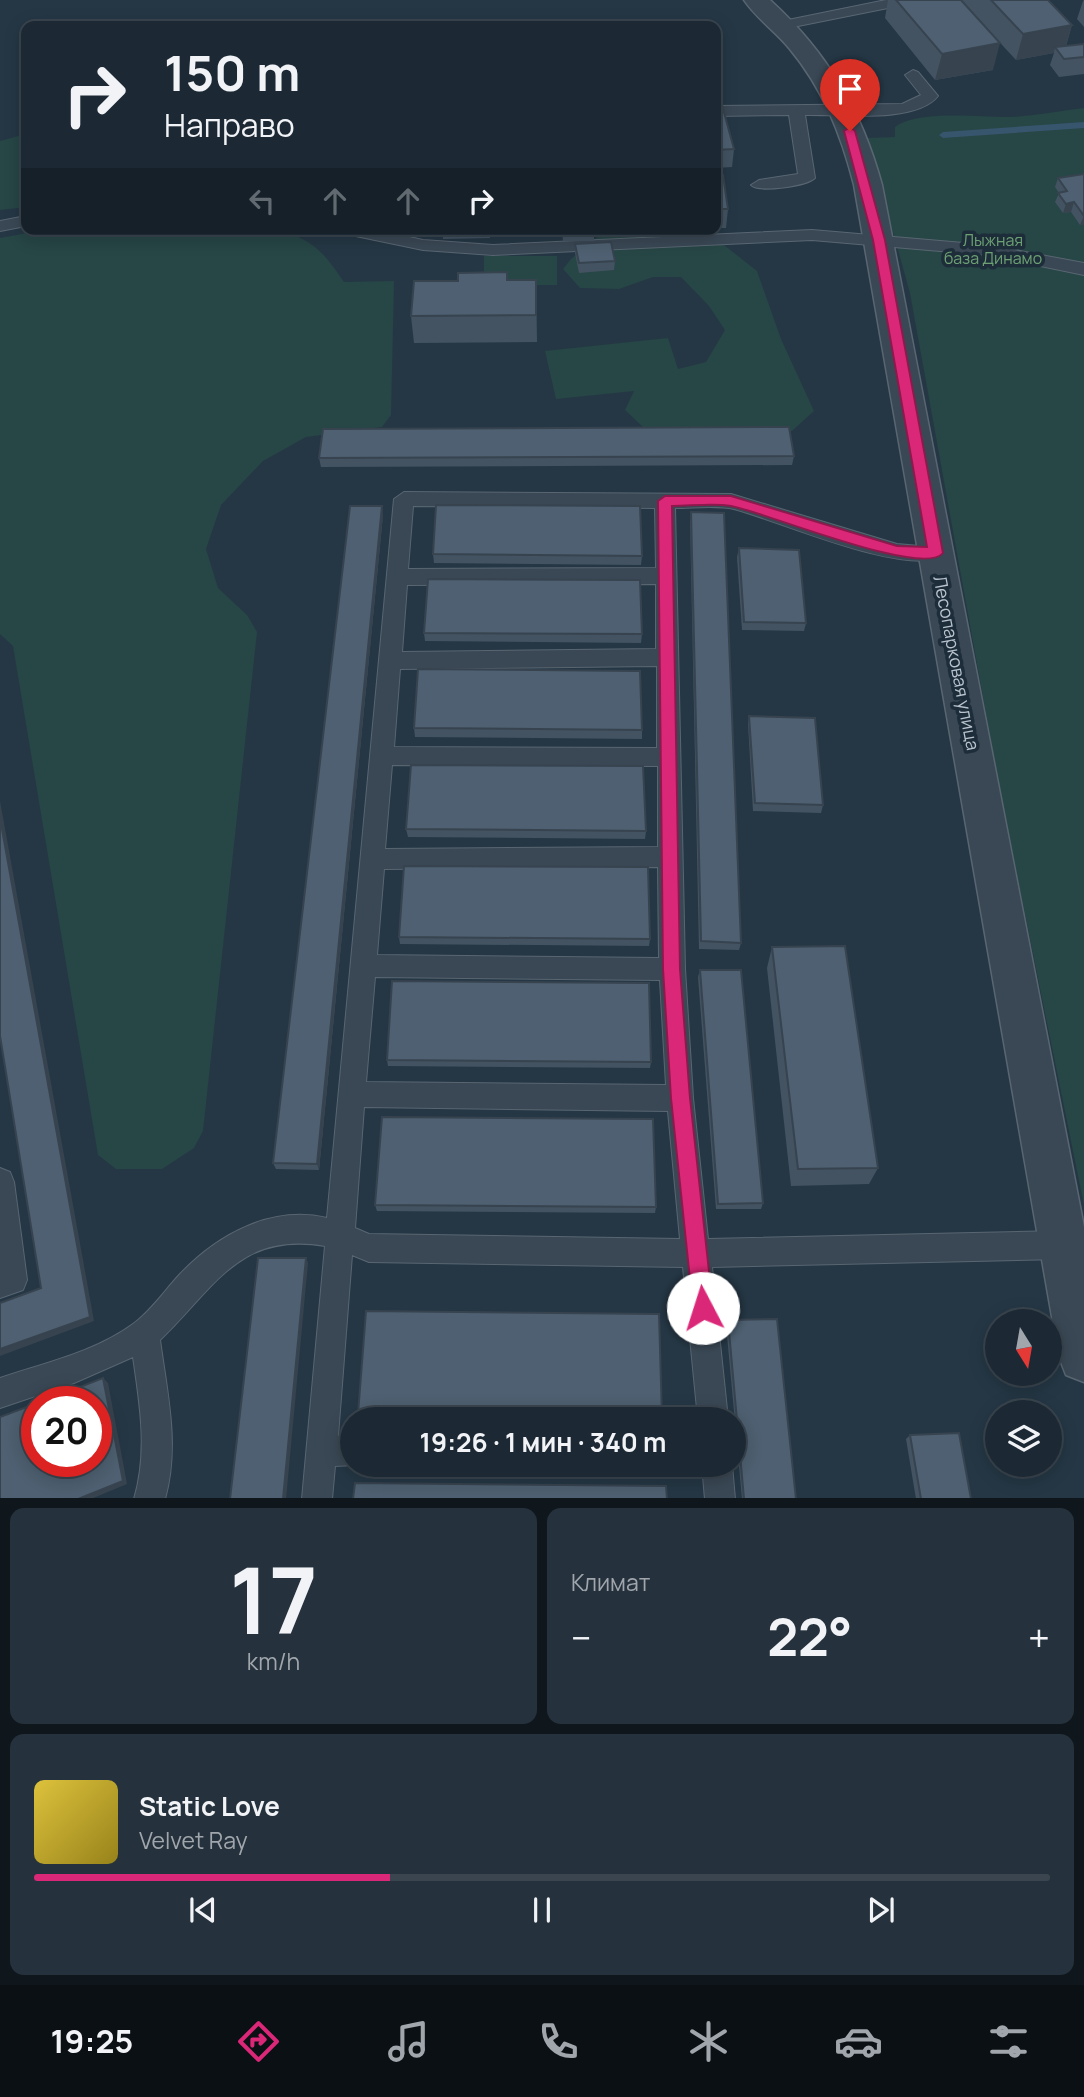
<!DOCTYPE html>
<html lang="ru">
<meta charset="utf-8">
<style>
:root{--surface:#1c2934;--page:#25313c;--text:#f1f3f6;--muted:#a0a6ac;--line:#3a454f;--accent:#db2777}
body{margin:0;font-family:Manrope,sans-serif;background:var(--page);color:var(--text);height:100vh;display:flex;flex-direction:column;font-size:26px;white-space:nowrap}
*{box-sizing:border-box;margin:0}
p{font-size:23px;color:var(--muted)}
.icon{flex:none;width:38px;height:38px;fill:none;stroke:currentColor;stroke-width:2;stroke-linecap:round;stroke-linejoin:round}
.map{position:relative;height:1498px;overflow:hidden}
.side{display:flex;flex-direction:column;gap:10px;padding:10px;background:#0f171d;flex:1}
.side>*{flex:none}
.banner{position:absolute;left:21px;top:21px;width:700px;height:214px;border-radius:14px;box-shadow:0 4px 18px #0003,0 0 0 2px var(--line);background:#1c2934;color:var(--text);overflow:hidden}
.needle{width:46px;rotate:169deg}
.fabs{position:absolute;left:985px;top:1309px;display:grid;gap:14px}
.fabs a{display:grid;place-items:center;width:77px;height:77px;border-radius:50%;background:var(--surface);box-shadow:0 4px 18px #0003,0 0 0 2px var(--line);font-size:35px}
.speed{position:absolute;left:21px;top:1386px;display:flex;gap:14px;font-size:35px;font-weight:700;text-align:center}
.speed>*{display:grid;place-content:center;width:91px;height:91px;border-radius:50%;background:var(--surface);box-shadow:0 4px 18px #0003,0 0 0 2px var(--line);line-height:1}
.speed .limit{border:10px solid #d22;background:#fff;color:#111}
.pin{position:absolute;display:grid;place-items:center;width:60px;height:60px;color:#fff;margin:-72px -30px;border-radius:50% 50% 50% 0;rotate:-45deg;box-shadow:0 0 7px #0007}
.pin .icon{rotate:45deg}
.me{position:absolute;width:77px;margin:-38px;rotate:355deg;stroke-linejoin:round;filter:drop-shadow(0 0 5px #0008)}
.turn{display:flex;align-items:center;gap:24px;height:147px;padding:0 28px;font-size:32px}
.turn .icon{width:91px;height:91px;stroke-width:2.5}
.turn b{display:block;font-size:49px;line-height:60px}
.lanes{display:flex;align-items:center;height:66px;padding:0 28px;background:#0003;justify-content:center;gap:35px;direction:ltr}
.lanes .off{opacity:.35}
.big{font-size:52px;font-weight:700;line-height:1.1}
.side .tile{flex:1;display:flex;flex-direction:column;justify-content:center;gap:10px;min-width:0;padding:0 24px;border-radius:14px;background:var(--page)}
.side .dial{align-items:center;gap:0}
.dial b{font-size:91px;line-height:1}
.song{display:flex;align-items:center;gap:21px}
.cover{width:84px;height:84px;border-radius:10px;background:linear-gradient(135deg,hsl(50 70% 55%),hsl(50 70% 35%))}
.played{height:7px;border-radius:4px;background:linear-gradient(90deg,var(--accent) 35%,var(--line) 35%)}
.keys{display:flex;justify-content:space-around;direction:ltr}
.heat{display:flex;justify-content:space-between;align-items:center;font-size:38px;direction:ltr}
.side .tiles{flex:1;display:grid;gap:10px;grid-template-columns:1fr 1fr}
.tile:last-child{grid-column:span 2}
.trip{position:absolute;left:340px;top:1407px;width:406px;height:70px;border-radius:35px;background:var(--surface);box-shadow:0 4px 18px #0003,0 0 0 2px var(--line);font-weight:700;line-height:70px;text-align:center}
.tab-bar{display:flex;height:112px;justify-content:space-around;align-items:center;background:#0b1015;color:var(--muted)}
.tab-bar .icon{width:49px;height:49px}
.tab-bar .active{color:var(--accent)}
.tab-bar b{font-size:32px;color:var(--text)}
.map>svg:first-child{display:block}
</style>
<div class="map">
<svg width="1084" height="1499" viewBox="0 0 1084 1499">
<rect width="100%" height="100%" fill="#253745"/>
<g fill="#274646">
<path d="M1084,108V1205L1000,791L910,293L867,138L895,137V127C920,109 982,118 1013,117C1037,115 1061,111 1084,108Z"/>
<polygon points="26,134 26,207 0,210 0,141"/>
<path d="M50,229H272C312,238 322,250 344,282L394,281L391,415L382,427L306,437L263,461L221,505L206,549L218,588L247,615L257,632L203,1131L194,1148L162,1169H116L98,1155L13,646L0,634V238Z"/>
<polygon points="691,231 710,234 757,271 781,339 814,411 792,431 644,428 625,410 634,391 556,399 545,351 668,338 678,369 706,362 725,330 709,306 681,277 653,277 619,289 580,288 563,269 571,259 599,236"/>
<rect x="484" y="256" width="73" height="29"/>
</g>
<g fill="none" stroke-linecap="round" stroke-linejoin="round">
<polygon fill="#37556d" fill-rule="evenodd" points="1084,122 1084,128 943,138 939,135 943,132"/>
<g stroke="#596672" stroke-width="2">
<g id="service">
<polygon points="886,0 915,0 908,4 783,29 776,25 783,21"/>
<path d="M913,70L918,72L938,96C916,124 839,114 805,115L815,178C807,186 759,193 751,185L759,180L798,174L789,115L716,116V106L902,104L921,95L905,75Z"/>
<polygon points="26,216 26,226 0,231 0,221"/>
<polygon points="338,229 373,229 423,240 493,245 812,230 987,245 1084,263 1084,275 987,255 812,240 493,255 423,250 346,234"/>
<path d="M404,492L731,494L897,544L942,548L945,553L942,558C895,573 785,523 734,509C716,505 694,508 675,508L685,969L693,1098L708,1239L1062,1231L1072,1235L1076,1245L1072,1255L1062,1259L712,1267L728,1419H698L683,1267L369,1262L352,1255L338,1436H352V1465H355L335,1466L332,1499H302L325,1246C238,1231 214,1289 160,1340C167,1392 180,1446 165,1499H134C148,1452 140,1405 133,1357L74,1383L0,1408V1378C44,1363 95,1352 133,1324C151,1311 165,1290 180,1274C218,1234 272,1205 327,1218L394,499ZM413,506L655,508L656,568L408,569ZM656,584V649L402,652L407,585ZM657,666V748L394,747L400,669ZM392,765L658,766V847L385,849ZM658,867L659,958L377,955L384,869ZM375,977L660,980L666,1085L366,1082ZM364,1107L668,1111L680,1239L369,1234L355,1228Z"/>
<polygon points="0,1168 10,1172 14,1182 27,1280 23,1290 0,1298"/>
<polygon points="702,1465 732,1465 735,1499 705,1499"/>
</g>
</g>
<g stroke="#596672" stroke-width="3">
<path id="tertiary" d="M744,0H770C827,52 862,111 882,185L1084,1227V1382L1066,1375L1059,1357L854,185C841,134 823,89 789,48C775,31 756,18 744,0Z"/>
</g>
<use href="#service" fill="#3a4855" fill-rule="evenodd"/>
<use href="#tertiary" fill="#3a4855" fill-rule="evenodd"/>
</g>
<g fill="#435361">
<polygon points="888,0 1048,0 1072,25 1066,46 1084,44 1084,74 1059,77 1050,65 1054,53 1016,60 991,33 993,70 935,80 885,18"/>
<polygon points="1084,0 1084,27 1077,19 1083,1"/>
<polygon points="716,106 734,149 732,167 716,168"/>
<polygon points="1084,174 1084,225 1080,225 1071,212 1063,213 1055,202 1059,193 1055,187 1058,178"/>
<polygon points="716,175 728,209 726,228 716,228"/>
<polygon points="416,229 531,229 531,230 490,231 490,238 443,239 443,232 417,232"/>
<polygon points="562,229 594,229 594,241 563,241"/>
<polygon points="575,244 615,261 614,270 579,273 575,253"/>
<polygon points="507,280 536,280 537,342 414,343 411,316"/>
<polygon points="794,456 792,465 321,467 319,458"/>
<polygon points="691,512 741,943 739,950 699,949 690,521"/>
<polygon points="383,515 319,1170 276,1169 273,1163"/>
<polygon points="739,548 806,623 804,631 742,630 737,557"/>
<polygon points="433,554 642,556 641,565 434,563"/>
<polygon points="424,633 642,634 641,643 425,641"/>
<polygon points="749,716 823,805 821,813 753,811 748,724"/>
<polygon points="414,728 642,730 642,739 415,737"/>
<polygon points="406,829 646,831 645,839 408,837"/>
<polygon points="399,937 650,939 649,946 400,944"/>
<polygon points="772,947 878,1168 869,1184 791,1186 767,968"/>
<polygon points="700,970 763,1203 761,1209 716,1209 698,977"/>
<polygon points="387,1060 651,1062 650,1068 388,1066"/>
<polygon points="375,1205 656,1207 655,1213 377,1211"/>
<polygon points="728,1320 796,1499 742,1499 726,1324"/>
<polygon points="358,1414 662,1417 662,1419 497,1419 360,1418"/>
<polygon points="910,1435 971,1499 916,1499 906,1439"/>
</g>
<g fill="#37434f">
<polygon points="1072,25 1064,51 1055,47 1054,53 1016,60 1023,34"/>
<polygon points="1000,43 993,70 935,80 942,54"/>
<polygon points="1074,202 1071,212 1063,213 1066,204"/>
<polygon points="1084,216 1084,225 1080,225"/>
<polygon points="382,506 383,515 319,1170 317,1164"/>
<polygon points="0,801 94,1321 0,1356 0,1349 90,1317 0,818"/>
<polygon points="306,1258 308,1263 286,1499 283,1499"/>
<polygon points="103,1378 108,1383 127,1484 91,1499 78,1499"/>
</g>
<g fill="#4e6071" stroke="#37434f" stroke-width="2">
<polygon points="896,0 961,0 1000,43 942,54"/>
<polygon points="991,0 1048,0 1072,25 1023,34"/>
<polygon points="1084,44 1084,57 1064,59 1055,47"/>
<polygon points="722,105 734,149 716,150 716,106"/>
<polygon points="1084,174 1084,216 1074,202 1066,204 1058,193 1067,191 1058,178"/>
<polygon points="716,175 723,175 728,209 716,209"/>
<polygon points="563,229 594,229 594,231 563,232"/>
<polygon points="611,242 615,261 579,263 575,244"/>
<polygon points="507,272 507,280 536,280 536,315 411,316 414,281 458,281 458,273"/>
<polygon points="789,427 794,456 319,458 323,429"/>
<polygon points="436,505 640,506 642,556 433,554"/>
<polygon points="350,506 382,506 317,1164 273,1163"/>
<polygon points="691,512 724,513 741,943 701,941"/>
<polygon points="739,548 799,550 806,623 744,622"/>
<polygon points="428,579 640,580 642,634 424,633"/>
<polygon points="418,669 640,671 642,730 414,728"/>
<polygon points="749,716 815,718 823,805 755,803"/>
<polygon points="411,765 643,766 646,831 406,829"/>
<polygon points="0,818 90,1317 0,1349 0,1303 41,1288 0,1036"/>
<polygon points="404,866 648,867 650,939 399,937"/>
<polygon points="845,946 878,1168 798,1169 772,947"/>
<polygon points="700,970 741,970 763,1203 718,1204"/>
<polygon points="392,981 649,983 651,1062 387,1060"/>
<polygon points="382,1117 653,1119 656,1207 375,1205"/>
<polygon points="258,1258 306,1258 283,1499 230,1499"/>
<polygon points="366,1311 659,1314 662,1417 358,1414"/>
<polygon points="777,1319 796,1499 744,1499 728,1320"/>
<polygon points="103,1378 123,1481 78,1499 0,1499 0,1417 37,1403 37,1461 96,1461 96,1402 41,1402"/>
<polygon points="959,1433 971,1499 921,1499 910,1435"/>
<polygon points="355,1483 666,1486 667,1499 353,1499"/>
</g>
<path fill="#db2777" stroke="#8e194d" stroke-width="2" d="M850,127L855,131L885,240L943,553C923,578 765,512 731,506C713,503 691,506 672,506L680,969L690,1098L713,1308L710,1315L703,1318L696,1315L693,1308L671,1098L663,969L658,501L665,496H731L897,546L927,547L873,240L844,131Z"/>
<g text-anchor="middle" stroke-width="7" stroke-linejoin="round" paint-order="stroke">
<g font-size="16" fill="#6da173" stroke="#1e2d3a">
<text x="993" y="246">Лыжная<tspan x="993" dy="18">база Динамо</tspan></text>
</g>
<g font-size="18" fill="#b8c3ce" stroke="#1e2d3a">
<text transform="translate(956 663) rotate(79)" y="6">Лесопарковая улица</text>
</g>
</g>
</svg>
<div class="fabs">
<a><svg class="needle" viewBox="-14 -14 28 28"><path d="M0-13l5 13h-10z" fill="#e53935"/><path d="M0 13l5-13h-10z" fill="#a0a6ac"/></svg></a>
<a><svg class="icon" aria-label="layers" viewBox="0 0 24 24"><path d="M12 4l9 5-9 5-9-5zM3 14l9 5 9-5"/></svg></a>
</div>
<div class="speed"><div class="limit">20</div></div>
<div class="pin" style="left:850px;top:131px;background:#d93025"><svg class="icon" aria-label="arrive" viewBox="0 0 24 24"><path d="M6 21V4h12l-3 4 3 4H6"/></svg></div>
<svg class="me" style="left:703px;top:1308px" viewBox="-20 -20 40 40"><circle r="19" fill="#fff"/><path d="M0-13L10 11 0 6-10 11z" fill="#db2777"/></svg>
<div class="trip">19:26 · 1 мин · 340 m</div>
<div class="banner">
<div class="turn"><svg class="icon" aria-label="right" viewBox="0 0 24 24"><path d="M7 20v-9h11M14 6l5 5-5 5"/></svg><div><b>150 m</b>Направо</div></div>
<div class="lanes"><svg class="icon off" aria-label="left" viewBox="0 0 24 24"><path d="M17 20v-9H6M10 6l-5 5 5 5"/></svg><svg class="icon off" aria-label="ahead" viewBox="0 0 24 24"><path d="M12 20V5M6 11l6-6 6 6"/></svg><svg class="icon off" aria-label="ahead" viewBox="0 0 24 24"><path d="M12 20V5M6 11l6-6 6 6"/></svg><svg class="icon" aria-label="right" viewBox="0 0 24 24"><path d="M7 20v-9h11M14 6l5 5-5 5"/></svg></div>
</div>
</div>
<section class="side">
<div class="tiles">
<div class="tile dial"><b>17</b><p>km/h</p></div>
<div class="tile"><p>Климат</p>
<div class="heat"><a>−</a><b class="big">22°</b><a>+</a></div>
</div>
<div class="tile">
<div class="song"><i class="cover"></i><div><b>Static Love</b><p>Velvet Ray</p></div></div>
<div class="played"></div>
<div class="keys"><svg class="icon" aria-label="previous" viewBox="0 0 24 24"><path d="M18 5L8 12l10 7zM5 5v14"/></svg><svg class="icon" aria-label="pause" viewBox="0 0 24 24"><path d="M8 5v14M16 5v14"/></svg><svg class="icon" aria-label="next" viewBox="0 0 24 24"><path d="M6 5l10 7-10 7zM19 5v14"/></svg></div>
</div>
</div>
</section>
<nav class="tab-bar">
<b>19:25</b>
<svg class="icon active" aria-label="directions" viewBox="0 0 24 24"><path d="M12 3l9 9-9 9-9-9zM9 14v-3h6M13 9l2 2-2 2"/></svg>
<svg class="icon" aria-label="music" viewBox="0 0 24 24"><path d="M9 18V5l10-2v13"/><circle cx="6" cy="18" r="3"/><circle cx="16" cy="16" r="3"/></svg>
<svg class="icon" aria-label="phone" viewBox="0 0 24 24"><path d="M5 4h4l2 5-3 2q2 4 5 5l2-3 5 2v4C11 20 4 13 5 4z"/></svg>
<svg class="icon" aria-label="climate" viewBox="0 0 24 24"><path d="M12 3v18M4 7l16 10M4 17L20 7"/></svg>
<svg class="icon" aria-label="car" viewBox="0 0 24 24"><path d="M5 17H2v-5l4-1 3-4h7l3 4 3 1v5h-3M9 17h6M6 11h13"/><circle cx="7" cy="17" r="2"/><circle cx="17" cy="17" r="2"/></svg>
<svg class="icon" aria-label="filters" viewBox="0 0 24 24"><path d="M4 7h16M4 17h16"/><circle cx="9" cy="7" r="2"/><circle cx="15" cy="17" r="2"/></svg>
</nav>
